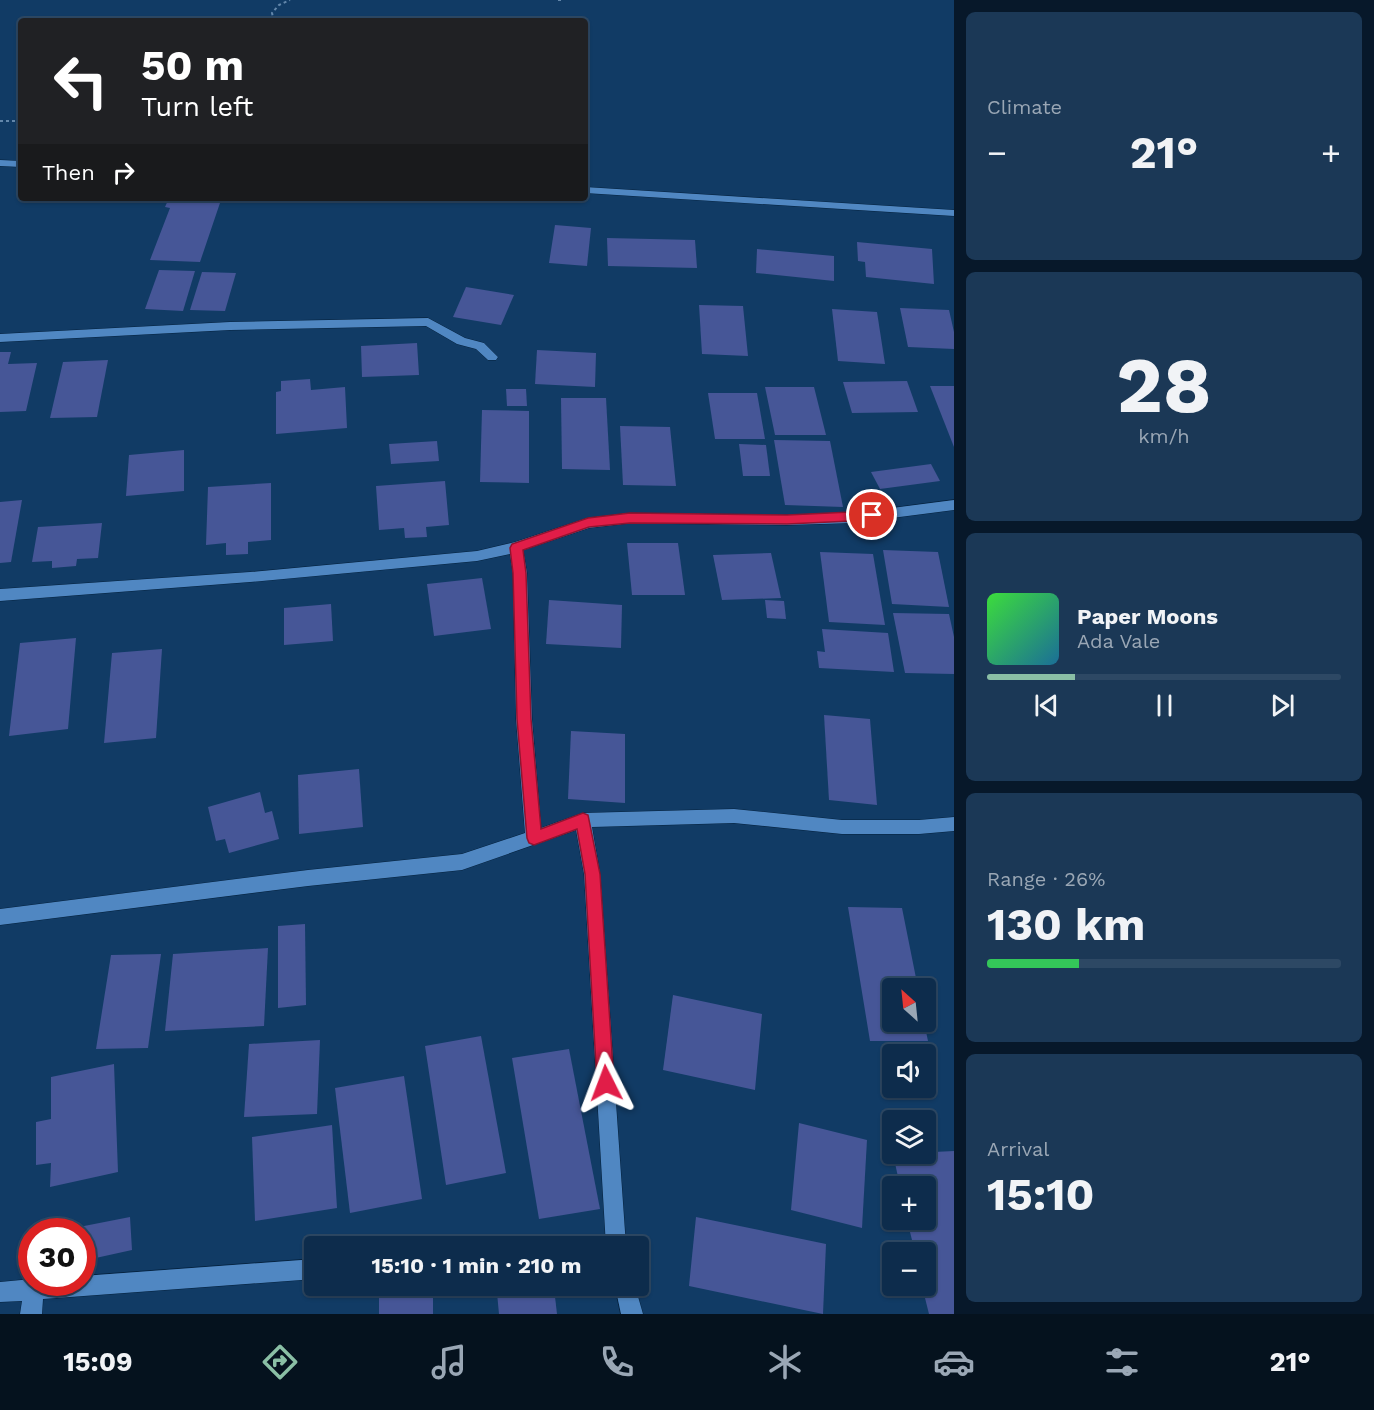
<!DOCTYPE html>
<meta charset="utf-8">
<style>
:root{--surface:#0d2c4c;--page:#1b3856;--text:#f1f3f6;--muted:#9aa7b5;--line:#2d4864;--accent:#8abfa5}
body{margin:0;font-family:"Work Sans",sans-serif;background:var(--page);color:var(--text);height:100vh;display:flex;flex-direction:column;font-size:22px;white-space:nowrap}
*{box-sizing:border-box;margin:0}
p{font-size:20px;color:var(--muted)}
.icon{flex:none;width:33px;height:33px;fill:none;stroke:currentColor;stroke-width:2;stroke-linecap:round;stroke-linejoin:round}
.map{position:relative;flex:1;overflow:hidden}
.drawer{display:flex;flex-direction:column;gap:12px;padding:12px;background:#07182a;width:420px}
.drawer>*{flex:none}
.top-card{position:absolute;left:18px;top:18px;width:570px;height:183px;border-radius:6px;box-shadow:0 2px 4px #0004,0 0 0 2px var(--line);background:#202124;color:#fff;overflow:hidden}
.needle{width:39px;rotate:333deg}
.tools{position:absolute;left:882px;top:978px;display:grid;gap:12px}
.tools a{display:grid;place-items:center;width:54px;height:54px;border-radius:6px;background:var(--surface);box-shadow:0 2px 4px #0004,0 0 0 2px var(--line);font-size:30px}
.speed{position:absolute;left:18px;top:1218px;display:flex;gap:12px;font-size:30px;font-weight:700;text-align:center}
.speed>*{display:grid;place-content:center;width:78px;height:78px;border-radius:50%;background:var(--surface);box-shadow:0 2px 4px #0004,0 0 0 2px var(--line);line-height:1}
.speed .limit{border:9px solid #d22;background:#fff;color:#111}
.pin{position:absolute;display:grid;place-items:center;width:51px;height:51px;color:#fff;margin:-26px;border:3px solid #fff;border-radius:50%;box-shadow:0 2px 6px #0007}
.me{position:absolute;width:66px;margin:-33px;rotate:357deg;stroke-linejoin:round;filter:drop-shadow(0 0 4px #0008)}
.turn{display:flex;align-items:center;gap:21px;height:126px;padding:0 24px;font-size:27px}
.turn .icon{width:78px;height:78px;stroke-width:2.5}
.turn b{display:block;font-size:42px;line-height:51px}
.then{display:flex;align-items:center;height:57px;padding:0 24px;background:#0003;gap:12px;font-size:22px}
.big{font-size:45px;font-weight:700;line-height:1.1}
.drawer .card{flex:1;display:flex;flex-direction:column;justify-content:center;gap:9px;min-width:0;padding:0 21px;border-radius:9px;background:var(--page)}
.drawer .dial{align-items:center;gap:0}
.dial b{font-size:78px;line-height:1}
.song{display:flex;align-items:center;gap:18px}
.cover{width:72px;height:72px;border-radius:9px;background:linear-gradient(135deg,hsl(120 70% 55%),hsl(200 70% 35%))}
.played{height:6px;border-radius:3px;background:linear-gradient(90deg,var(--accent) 25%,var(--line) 25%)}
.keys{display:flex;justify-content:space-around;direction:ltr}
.heat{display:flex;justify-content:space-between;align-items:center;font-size:33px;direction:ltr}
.charge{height:9px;border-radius:4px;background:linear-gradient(90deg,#34c759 26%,var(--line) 0)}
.trip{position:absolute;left:304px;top:1236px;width:345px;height:60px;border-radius:6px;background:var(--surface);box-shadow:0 2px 4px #0004,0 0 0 2px var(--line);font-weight:700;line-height:60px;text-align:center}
.tab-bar{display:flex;height:96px;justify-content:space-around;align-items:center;background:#05121e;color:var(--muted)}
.tab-bar .icon{width:42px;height:42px}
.tab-bar .active{color:var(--accent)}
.tab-bar b{font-size:27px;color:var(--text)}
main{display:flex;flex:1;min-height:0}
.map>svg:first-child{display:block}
</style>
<main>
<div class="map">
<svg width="954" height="1314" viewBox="0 0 954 1314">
<rect width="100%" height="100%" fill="#113b65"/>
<g fill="#465697">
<polygon points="169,198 221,200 200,262 150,260 170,208 165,207"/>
<polygon points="555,225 591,228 587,266 549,263"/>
<polygon points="607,238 695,240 697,268 608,266"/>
<polygon points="857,242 932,249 934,284 866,277 865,262 858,261"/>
<polygon points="757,249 834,256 834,281 756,273"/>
<polygon points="159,270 195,271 183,311 145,309"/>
<polygon points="202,272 236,273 225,311 190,310"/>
<polygon points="466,287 514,295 501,325 453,317"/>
<polygon points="699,305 743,306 748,356 702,354"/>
<polygon points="900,308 949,310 954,332 954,349 908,347"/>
<polygon points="832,309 877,312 885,364 838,361"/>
<polygon points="417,343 419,375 362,377 361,346"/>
<polygon points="537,350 596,353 595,387 535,384"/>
<polygon points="0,352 11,352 8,364 37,363 26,411 0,412"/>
<polygon points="108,360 97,417 50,418 63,362"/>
<polygon points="310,379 311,390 345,387 347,428 276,434 276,392 281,391 281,381"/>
<polygon points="907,381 918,412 852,413 843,382"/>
<polygon points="930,386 954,386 954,447"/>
<polygon points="765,387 814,387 826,435 775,435"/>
<polygon points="506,389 526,389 527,406 507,406"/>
<polygon points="708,393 757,393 765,439 715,439"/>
<polygon points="561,398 606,398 610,470 562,469"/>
<polygon points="482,410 529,411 529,483 480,482"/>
<polygon points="620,426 670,427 676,486 623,485"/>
<polygon points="774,440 830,441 843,507 785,505"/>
<polygon points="437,441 439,461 391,464 389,444"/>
<polygon points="739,444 766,445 770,476 743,476"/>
<polygon points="184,450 184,491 126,496 129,455"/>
<polygon points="931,464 940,481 880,489 871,472"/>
<polygon points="445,481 449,525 426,527 427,537 405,538 404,528 379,530 376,486"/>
<polygon points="271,483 271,540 248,542 248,554 226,555 226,543 206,545 208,487"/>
<polygon points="22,500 11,562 0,563 0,502"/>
<polygon points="102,523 98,558 77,559 76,566 52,568 52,561 32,562 38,527"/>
<polygon points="627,543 678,543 685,595 632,595"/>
<polygon points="883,550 938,552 949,607 892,604"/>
<polygon points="820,552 873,554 885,625 829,622"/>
<polygon points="771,553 781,598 722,600 713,555"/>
<polygon points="482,578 491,629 434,636 427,584"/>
<polygon points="549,600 622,605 621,648 546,644"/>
<polygon points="765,600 784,601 786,619 767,618"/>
<polygon points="331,604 333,641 284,645 284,608"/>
<polygon points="893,613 949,614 954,637 954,674 905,673"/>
<polygon points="822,629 888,633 894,672 819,668 817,651 825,652"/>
<polygon points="76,638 68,729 9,736 20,643"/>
<polygon points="162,649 156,738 104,743 112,653"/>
<polygon points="824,715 870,719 877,805 829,800"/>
<polygon points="571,731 625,734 625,803 568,799"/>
<polygon points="359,769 363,827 299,834 298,775"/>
<polygon points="260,792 265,813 272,811 279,839 229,853 225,839 216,841 208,807"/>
<polygon points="848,907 902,908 918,988 892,988 892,1022 924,1022 928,1041 870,1041"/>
<polygon points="305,924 306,1005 278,1008 278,926"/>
<polygon points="268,948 264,1026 165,1031 173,954"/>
<polygon points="161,954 148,1048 96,1049 111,955"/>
<polygon points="673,995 762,1014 755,1090 663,1070"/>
<polygon points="481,1036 506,1173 446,1185 425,1046"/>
<polygon points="320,1040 317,1114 244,1117 249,1044"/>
<polygon points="569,1049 600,1209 539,1219 512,1058"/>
<polygon points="114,1064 118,1172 50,1187 51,1163 36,1165 36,1122 51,1119 51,1077"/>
<polygon points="404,1076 422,1199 350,1213 335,1088"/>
<polygon points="799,1123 867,1140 862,1228 791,1210"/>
<polygon points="332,1125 337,1208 255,1221 252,1137"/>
<polygon points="954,1151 954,1314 929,1314 922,1286 926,1286 926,1252 915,1252 907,1220 926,1220 926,1186 900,1186 893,1154"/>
<polygon points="130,1217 132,1250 82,1261 82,1232 79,1232 79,1227"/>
<polygon points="696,1217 826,1244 823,1314 689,1286"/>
<polygon points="554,1288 557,1314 499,1314 497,1293"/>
<polygon points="433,1296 433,1314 379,1314 379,1298"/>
</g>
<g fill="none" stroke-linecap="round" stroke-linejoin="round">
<g stroke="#05223e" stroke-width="1">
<g id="minor">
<polygon points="0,160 21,161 21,167 0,166"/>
<polygon points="585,187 954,210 954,216 585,193"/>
<polygon points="428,318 465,338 484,343 498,357 496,360 488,360 476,349 457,344 426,326 230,330 0,342 0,334 230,322"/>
<polygon points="954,500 954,510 853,523 787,525 630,523 589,528 523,550 527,573 532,719 541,828 583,813 734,809 842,820 919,820 954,817 954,831 919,834 842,834 734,823 592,827 600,874 626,1246 606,1246 584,874 576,830 462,870 308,886 0,925 0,909 308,870 462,854 525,833 516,719 513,573 510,554 477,561 250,582 0,601 0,589 250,572 477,551 515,542 588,518 630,513 787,515 853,513"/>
<polygon points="315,1259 315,1279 43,1299 42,1314 20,1314 22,1301 0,1302 0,1282 32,1279 32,1282 82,1282 82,1276"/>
<polygon points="615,1286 635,1286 643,1314 621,1314"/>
</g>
</g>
<g stroke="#6387ab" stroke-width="2" stroke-dasharray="3 3" stroke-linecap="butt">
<polyline points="558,0 561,0"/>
<polyline points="274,21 272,13 279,5 290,0"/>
<polyline points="0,121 21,121"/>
</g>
<use href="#minor" fill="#5087c2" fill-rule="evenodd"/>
</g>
<polygon fill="#e11d48" stroke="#92132f" stroke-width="1.5" points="872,511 878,515 872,520 787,524 630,523 589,527 523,550 526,573 531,719 541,829 583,813 588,815 600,874 614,1083 612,1090 606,1092 600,1090 597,1083 585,874 577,829 534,845 529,843 527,838 517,719 513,573 510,548 512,544 588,518 630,513 787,515"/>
</svg>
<div class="tools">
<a><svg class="needle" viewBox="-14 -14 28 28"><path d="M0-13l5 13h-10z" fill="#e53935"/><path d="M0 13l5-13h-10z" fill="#9aa7b5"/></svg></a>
<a><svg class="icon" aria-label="sound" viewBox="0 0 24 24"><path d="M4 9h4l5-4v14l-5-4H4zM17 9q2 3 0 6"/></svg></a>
<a><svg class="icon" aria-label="layers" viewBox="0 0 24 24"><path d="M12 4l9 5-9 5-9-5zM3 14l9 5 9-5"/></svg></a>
<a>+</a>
<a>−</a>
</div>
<div class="speed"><div class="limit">30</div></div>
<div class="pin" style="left:872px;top:515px;background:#d93025"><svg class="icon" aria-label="arrive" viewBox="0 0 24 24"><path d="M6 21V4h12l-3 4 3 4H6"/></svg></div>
<svg class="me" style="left:606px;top:1083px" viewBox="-20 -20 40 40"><path d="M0-17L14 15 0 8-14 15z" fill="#e11d48" stroke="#fff" stroke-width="4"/></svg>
<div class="trip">15:10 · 1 min · 210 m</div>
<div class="top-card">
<div class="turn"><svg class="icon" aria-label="left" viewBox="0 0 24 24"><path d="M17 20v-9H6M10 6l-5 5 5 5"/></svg><div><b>50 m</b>Turn left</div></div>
<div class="then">Then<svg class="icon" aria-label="right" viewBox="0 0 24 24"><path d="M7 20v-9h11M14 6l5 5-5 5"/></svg></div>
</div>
</div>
<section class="drawer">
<div class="card"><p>Climate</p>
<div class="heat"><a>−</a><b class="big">21°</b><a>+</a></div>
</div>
<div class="card dial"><b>28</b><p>km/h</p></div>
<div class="card">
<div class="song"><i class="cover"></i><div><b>Paper Moons</b><p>Ada Vale</p></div></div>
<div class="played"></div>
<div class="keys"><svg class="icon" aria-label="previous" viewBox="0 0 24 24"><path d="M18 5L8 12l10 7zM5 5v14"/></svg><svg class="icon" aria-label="pause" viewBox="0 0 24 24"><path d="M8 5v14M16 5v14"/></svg><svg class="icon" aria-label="next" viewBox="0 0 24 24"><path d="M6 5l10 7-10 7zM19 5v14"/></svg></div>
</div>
<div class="card"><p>Range · 26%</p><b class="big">130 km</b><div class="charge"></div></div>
<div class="card"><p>Arrival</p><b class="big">15:10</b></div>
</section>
</main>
<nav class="tab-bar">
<b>15:09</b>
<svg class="icon active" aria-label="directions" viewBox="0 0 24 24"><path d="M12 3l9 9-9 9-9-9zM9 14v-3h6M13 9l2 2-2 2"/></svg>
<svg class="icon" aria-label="music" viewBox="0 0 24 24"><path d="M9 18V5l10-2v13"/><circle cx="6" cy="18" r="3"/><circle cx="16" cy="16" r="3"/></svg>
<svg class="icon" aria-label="phone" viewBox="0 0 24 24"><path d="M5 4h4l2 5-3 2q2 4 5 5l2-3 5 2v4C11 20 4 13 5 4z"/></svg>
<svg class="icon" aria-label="climate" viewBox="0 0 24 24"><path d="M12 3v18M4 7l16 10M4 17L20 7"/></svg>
<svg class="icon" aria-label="car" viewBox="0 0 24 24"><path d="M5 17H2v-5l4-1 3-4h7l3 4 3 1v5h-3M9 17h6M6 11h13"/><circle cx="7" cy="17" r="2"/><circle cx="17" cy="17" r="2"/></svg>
<svg class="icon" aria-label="filters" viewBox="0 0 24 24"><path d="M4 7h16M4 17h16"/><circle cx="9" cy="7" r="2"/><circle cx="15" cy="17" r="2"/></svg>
<b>21°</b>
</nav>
